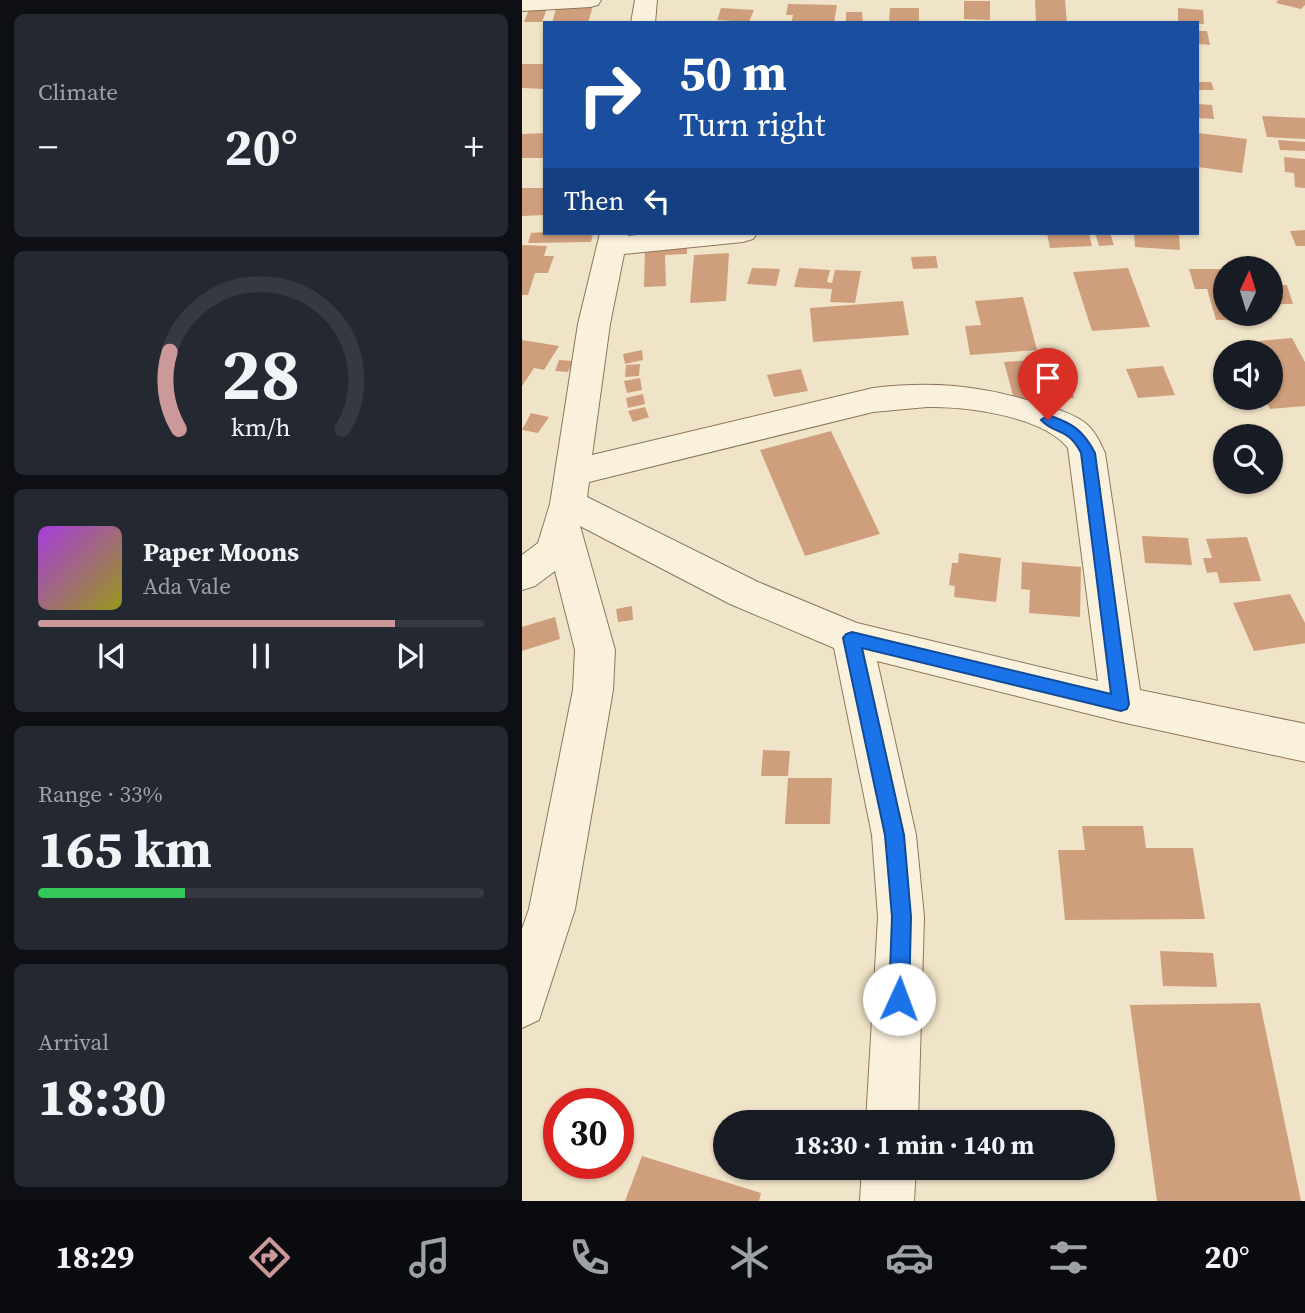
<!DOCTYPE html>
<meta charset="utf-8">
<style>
:root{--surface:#171b24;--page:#242831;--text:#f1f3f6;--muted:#9ea1a6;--line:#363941;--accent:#cc999b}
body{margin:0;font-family:"Source Serif 4",serif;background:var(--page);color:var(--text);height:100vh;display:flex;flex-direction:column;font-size:26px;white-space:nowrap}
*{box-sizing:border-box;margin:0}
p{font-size:23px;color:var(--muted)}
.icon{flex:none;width:38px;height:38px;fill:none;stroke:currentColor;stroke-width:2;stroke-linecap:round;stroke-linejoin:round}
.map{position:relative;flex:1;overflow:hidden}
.details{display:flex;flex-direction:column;gap:14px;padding:14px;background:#0d0f14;width:522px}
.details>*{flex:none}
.guide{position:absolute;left:21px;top:21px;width:656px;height:214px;border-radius:0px;box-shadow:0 2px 5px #0004;background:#1a4fa0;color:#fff;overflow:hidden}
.needle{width:46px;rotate:4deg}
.tools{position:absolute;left:691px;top:256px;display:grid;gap:14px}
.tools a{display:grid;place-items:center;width:70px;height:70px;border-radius:50%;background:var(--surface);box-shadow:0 2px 5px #0004;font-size:35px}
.speed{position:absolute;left:21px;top:1088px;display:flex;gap:14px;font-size:35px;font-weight:700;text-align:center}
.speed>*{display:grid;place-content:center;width:91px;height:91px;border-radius:50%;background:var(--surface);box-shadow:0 2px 5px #0004;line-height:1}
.speed .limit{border:10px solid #d22;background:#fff;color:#111}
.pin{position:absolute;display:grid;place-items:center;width:60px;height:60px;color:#fff;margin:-72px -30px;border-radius:50% 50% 50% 0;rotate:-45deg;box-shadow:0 0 7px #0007}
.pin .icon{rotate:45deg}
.me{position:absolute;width:77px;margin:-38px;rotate:2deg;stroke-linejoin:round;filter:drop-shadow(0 0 5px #0008)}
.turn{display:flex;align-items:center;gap:24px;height:147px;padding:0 21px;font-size:32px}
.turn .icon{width:91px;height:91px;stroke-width:2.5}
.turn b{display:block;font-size:49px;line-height:60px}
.then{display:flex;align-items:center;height:66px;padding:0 21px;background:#0003;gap:14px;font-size:26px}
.big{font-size:52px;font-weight:700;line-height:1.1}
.details .tile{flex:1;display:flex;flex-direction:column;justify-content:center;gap:10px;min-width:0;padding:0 24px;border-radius:10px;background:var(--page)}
.details .dial{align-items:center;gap:0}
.dial svg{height:182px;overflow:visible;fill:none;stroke:var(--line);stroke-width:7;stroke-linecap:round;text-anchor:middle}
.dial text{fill:var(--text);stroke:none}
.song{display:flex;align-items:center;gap:21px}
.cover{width:84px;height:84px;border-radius:10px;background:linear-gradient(135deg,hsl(280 70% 55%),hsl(60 70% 35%))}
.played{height:7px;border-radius:4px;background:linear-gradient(90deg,var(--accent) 80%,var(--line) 80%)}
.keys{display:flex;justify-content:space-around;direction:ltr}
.heat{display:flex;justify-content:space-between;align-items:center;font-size:38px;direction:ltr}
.charge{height:10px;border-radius:5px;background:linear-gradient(90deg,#34c759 33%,var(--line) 0)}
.trip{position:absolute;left:191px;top:1110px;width:402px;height:70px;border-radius:35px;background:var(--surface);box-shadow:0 2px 5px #0004;font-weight:700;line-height:70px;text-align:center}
.tab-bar{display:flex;height:112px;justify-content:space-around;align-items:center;background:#090b0e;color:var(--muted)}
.tab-bar .icon{width:49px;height:49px}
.tab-bar .active{color:var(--accent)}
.tab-bar b{font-size:32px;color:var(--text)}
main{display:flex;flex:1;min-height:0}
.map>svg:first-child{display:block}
</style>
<main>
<section class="details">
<div class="tile"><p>Climate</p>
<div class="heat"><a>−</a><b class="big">20°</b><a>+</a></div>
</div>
<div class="tile dial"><svg viewBox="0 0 100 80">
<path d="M14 69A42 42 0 1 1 86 69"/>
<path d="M14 69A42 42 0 0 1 10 35" stroke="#cc999b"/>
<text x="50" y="56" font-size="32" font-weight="700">28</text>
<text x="50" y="72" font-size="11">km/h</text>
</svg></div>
<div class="tile">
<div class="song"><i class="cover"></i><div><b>Paper Moons</b><p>Ada Vale</p></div></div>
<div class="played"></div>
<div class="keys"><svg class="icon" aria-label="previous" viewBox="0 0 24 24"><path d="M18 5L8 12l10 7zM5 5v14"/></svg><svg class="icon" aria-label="pause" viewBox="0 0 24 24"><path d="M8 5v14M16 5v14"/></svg><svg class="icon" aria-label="next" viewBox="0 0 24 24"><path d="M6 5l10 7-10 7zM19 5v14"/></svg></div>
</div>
<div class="tile"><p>Range · 33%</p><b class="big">165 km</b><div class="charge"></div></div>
<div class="tile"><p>Arrival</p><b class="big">18:30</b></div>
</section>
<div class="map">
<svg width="784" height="1201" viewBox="0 0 784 1201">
<rect width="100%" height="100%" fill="#f0e4c8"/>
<g fill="#cf9f7d">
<polygon points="513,0 543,0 545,23 514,23"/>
<polygon points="756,0 784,0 784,4 779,9 754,3"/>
<polygon points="442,1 468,1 468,20 442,19"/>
<polygon points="36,2 72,2 66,23 30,23"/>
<polygon points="266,4 315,5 312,23 269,23 271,15 264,15"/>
<polygon points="26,6 20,22 2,22 8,7"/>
<polygon points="199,8 232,10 227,22 195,20"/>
<polygon points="368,8 397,8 397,23 367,23"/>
<polygon points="656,8 681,10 682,24 656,23"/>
<polygon points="324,12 340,12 341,23 324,23"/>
<polygon points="676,31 685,31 688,45 676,44"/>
<polygon points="0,64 23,64 23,89 0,88"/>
<polygon points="676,82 689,82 692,90 676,90"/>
<polygon points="676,104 690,105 692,119 676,118"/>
<polygon points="740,116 784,118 784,139 745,137"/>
<polygon points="23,133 23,158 0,158 0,134"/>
<polygon points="676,133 725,139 720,173 676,167"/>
<polygon points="756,140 784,142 784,151 758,150"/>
<polygon points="762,157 784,159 784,188 773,187 772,173 763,172"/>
<polygon points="0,188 23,188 23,215 0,216"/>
<polygon points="784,230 784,246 774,246 768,231"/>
<polygon points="9,233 23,232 71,233 69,242 6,243"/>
<polygon points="525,233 567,233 570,246 528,248"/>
<polygon points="573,233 588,233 592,245 577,246"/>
<polygon points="612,233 657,233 658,250 613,247"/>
<polygon points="165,244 165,254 143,255 144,286 122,287 123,247"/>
<polygon points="0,245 25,246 22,256 32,256 26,273 13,273 6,295 0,295"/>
<polygon points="207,253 204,301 168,303 172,255"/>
<polygon points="414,256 416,268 391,269 389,257"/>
<polygon points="230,268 258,269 254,286 225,284"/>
<polygon points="277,268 308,270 305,282 310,283 313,270 339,271 333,303 308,302 310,289 272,287"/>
<polygon points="606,268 628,327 570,331 551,272"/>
<polygon points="667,269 704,269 704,313 749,313 750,319 694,320 685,289 673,289"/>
<polygon points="749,285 765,285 771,304 755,304"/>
<polygon points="501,297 515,350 448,355 443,326 459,325 453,301"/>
<polygon points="381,301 387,335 291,342 288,308"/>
<polygon points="770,338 784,364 784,406 748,409 742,397 749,397 749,352 720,352 716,343"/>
<polygon points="0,340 37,346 22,370 12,368 0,386"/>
<polygon points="120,350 121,360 103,364 101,354"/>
<polygon points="539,358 552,398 493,403 482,362"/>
<polygon points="37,360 51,361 46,372 33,371"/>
<polygon points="118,364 117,376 103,377 104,365"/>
<polygon points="641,366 653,395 616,398 604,369"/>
<polygon points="279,369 286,391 252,397 245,375"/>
<polygon points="118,378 120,390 105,393 102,381"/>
<polygon points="121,394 123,404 106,408 104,398"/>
<polygon points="123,407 127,417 111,422 106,411"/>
<polygon points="9,413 27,417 16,433 0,430"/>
<polygon points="309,431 358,534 283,556 238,450"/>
<polygon points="620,536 666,538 670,565 623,563"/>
<polygon points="725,537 739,581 698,583 695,572 685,573 681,558 690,558 684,539"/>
<polygon points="437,553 479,558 474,602 432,597 433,586 427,585 430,563 436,563"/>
<polygon points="500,562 559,567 558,617 507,613 508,590 499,589"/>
<polygon points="768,594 784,625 784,643 732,651 711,603"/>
<polygon points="110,606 111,620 96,622 94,609"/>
<polygon points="33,617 38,639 0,651 0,627"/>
<polygon points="241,750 268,751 266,776 239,776"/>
<polygon points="266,778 310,778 308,824 263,824"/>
<polygon points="560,826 621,826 624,848 671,848 683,919 543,920 536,850 563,850"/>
<polygon points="638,951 691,953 695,987 641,986"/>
<polygon points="738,1003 779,1201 635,1201 608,1005"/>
<polygon points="120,1156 239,1193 237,1201 103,1201"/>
</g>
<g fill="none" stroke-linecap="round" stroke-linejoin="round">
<g stroke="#8d765c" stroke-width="2">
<g id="street">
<polygon points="0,0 79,0 76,5 68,7 0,11"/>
<polygon points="113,0 135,0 133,23 109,23"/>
<path d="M78,233H106V236L134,233H235L231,239L221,242L102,254L88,324L70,455L351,388C410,381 455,385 512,402C528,407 548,412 562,422C572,429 578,442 583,453L618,690L784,724V762L599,722L355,661L394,835L402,917L396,1122H344L356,917L350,835L312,648L208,604L58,526L93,650L91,690L53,909L17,1020L0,1028V929L7,909L51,690L53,650L33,571L13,586L0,590V555L16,543L28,504L56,324ZM405,407C443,406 521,416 546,448L576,681L335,623L236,582L65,497L67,482L351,412Z"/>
<polygon points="340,1167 394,1167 392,1201 338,1201"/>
</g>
</g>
<use href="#street" fill="#faf1dc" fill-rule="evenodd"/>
</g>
<path fill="#1a73e8" stroke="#114b97" stroke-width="2" d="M526,415C550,423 561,430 573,453L607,704L605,709L599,711L340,648L382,835L389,917L387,999L384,1006L377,1009L370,1006L367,999L370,917L363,835L321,638L324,634L330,632L589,694L559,453C546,427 533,435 519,420Z"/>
</svg>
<div class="tools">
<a><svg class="needle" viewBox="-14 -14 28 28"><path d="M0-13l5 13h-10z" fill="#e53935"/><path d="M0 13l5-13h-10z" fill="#9ea1a6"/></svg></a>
<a><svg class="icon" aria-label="sound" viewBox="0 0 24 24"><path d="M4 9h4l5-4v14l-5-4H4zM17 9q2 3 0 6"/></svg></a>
<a><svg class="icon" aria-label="search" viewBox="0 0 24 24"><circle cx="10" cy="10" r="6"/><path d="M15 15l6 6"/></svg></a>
</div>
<div class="speed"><div class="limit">30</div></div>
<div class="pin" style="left:526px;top:420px;background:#d93025"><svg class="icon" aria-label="arrive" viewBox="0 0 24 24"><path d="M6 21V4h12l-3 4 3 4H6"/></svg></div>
<svg class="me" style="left:377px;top:999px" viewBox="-20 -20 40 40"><circle r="19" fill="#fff"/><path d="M0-13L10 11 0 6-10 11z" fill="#1a73e8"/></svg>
<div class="trip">18:30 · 1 min · 140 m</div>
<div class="guide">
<div class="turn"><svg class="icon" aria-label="right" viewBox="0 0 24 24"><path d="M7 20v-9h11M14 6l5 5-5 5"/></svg><div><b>50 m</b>Turn right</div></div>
<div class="then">Then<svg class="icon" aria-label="left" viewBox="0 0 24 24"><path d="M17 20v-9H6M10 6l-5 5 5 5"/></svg></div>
</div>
</div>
</main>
<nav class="tab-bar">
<b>18:29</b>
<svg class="icon active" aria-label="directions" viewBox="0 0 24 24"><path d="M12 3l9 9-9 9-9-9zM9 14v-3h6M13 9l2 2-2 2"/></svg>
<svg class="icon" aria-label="music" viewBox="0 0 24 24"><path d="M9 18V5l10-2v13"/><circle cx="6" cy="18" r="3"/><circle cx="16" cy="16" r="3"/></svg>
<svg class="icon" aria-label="phone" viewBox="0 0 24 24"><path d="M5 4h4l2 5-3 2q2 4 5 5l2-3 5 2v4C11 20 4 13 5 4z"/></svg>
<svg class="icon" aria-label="climate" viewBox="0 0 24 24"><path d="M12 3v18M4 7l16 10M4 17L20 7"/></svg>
<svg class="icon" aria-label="car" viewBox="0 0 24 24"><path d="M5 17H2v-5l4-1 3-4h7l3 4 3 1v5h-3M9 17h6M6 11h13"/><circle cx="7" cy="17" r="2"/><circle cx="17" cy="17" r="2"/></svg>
<svg class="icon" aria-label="filters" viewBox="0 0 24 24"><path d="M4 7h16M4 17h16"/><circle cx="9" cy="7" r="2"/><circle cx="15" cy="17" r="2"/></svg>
<b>20°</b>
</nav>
